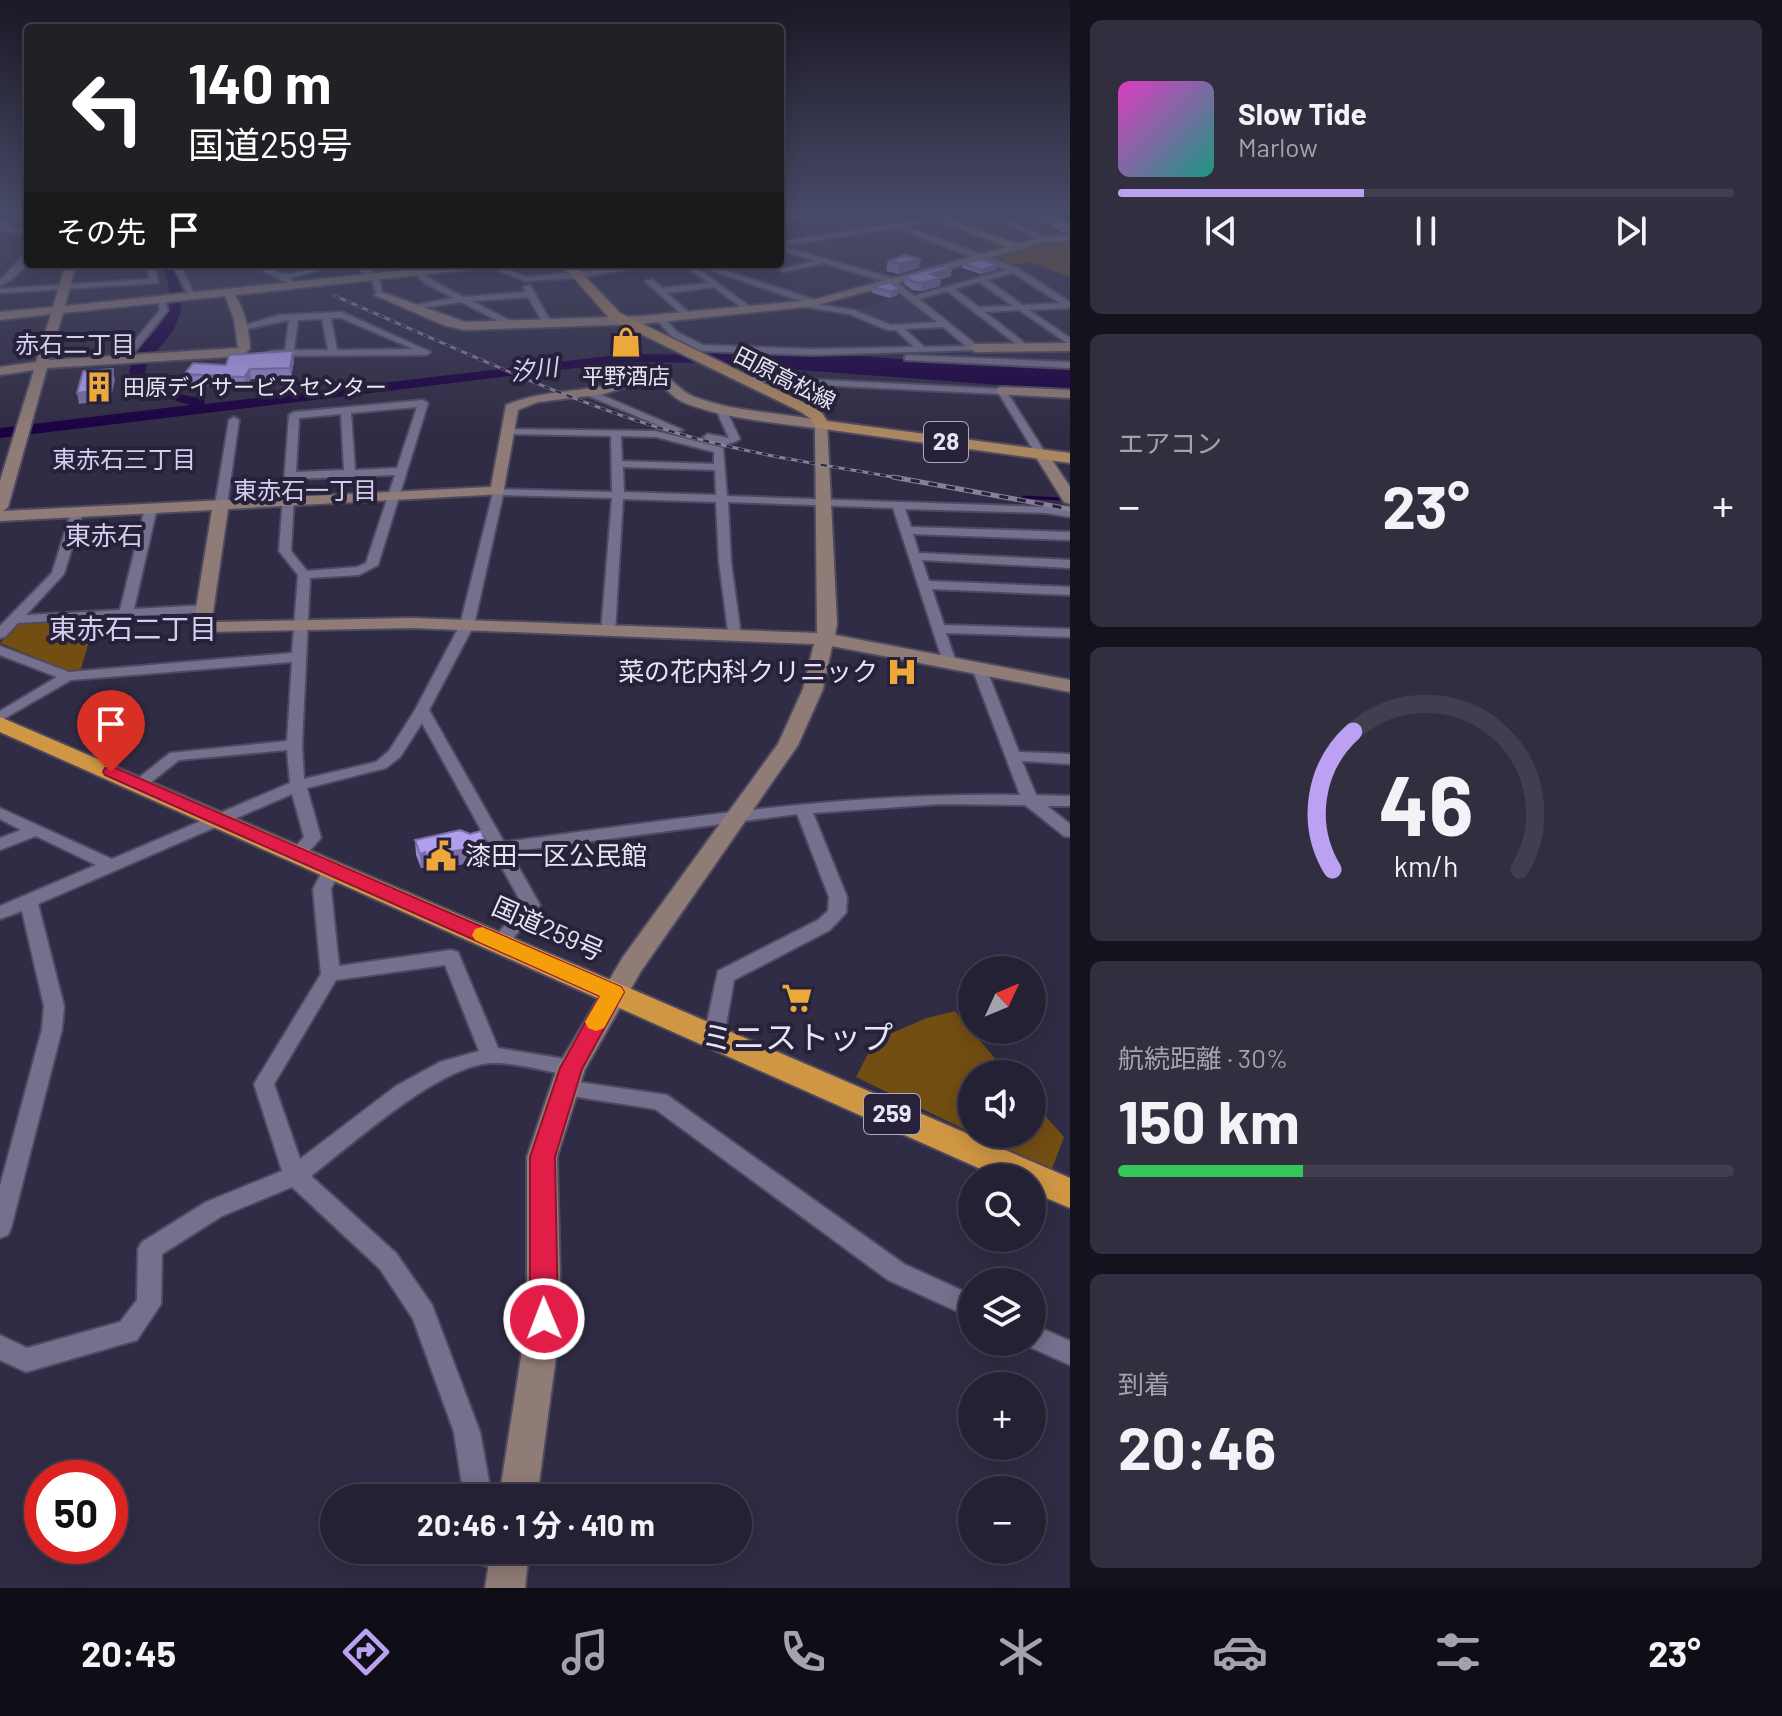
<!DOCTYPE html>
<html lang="ja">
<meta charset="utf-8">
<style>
:root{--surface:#252134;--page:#312e40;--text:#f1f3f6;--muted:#a3a3ac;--line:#423e4f;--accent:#bca0f2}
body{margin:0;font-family:Barlow,"Noto Sans JP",sans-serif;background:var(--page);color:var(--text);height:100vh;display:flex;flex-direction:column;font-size:30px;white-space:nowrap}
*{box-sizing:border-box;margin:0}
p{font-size:26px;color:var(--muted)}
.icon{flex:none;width:44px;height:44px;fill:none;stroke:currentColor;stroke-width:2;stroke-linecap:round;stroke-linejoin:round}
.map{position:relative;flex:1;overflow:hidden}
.side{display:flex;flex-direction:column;gap:20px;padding:20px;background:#14121d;width:712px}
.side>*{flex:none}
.hud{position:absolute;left:24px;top:24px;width:760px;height:244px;border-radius:8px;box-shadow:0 4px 20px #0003,0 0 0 2px var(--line);background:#202124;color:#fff;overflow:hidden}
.needle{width:52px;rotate:46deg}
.buttons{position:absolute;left:958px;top:956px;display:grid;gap:16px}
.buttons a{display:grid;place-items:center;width:88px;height:88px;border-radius:50%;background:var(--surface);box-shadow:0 4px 20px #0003,0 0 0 2px var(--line);font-size:40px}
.speed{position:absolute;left:24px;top:1460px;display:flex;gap:16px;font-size:40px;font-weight:700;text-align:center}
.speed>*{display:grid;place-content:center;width:104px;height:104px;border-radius:50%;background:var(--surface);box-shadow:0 4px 20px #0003,0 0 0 2px var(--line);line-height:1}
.speed .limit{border:12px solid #d22;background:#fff;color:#111}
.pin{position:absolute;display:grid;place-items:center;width:68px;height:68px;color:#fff;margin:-82px -34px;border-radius:50% 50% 50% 0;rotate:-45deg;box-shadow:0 0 8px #0007}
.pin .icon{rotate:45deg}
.me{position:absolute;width:88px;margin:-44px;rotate:359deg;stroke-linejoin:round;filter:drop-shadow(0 0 6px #0008)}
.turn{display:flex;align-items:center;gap:28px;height:168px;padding:0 32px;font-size:36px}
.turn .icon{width:104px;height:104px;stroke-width:2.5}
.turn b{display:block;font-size:56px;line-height:68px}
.then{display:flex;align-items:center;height:76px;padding:0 32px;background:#0003;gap:16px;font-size:30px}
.big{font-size:60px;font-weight:700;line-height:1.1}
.side .card{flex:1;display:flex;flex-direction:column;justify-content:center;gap:12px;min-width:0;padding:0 28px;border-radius:12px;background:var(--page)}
.side .dial{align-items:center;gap:0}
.dial svg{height:208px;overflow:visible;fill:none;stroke:var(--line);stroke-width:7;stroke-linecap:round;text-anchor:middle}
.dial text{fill:var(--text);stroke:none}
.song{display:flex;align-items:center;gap:24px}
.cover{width:96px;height:96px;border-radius:12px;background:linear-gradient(135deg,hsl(310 70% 55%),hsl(170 70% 35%))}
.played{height:8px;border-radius:4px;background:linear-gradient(90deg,var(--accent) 40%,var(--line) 40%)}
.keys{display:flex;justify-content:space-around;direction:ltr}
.heat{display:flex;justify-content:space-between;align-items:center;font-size:44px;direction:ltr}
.charge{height:12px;border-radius:6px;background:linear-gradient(90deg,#34c759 30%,var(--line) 0)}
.trip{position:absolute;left:320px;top:1484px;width:432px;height:80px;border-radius:40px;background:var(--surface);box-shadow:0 4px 20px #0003,0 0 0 2px var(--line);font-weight:700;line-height:80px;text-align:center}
.tabs{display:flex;height:128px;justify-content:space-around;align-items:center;background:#0f0d15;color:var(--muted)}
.tabs .icon{width:56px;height:56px}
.tabs .current{color:var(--accent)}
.tabs b{font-size:36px;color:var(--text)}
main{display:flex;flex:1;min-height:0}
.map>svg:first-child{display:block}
</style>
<main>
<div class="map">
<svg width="1070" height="1588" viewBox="0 0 1070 1588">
<rect width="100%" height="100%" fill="#312c45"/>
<g fill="#3b3554">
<polygon points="180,264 247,264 280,280 274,283 195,292"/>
<polygon points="897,296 905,296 940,323 892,326 854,311"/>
</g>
<g fill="#734e13">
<polygon points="1070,240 1070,277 1033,263 1013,264 991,257 1047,242"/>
<polygon points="96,617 80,672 69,671 0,643 23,620"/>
<polygon points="955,1011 1008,1074 972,1074 972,1133 856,1077 875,1040 927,1018"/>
<polygon points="1032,1101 1064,1137 1051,1171 974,1134 1032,1134"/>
</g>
<polygon fill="#1b0041" points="691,351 849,355 949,363 1070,367 1070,390 717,364"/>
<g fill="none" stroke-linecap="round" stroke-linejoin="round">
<polyline stroke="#1b0041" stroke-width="3" points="1023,497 1061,499"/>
<path fill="#1b0041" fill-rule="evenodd" d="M162,264H174C186,291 185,318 165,341C156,352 148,358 145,372C154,393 184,394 204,399L205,404L626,354L723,355L730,359L723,363L626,362L0,438V428L190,405L142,390L129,372C139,327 189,330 162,264Z"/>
<g stroke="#4f4a5f" stroke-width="4">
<g id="street">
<polygon points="11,213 19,213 28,219 0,226 0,222 18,218"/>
<path d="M876,213H885L909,222L979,213L905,226L1017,268L1070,302V308L1029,310L1070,338V345L1019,310L985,312L1031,348L1024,350L947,291L919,299L978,346V350L812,355L701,351L671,336L656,319L663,317L677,332L703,345L812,349L914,347L896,330H887L849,314L799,306V302H803L693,264H705L815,300V304L854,310L891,325L937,322L886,282L824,263L783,272L779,270L816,261L780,250V242L899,223ZM896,228L1006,270L914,296L892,278L781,246ZM1013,273L1060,303L1023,305L987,280ZM979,282L1013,306L979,307L955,289ZM943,327L966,346L924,347L905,329Z"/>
<polygon points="985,213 993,213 1050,239 1043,241"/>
<polygon points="0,227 28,229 28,233 0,231"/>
<path d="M25,254H28C28,268 12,280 0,286V280Z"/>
<polygon points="146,264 154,264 158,283 0,293 0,289 150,279"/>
<polygon points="172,264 180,264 196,298 190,298"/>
<path d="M251,264C265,264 277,275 289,274C307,272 323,264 342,264L290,278L296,284L292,286Z"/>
<polygon points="353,264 362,264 379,277 383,297 377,297 372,280"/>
<polygon points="404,264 413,264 432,280 463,297 526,292 523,287 530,285 551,322 544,324 528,297 472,301 513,322 513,326 510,327 461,302 409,310 409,306 454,298 426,284"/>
<polygon points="492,264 526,277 660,264 578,278 525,281 484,265"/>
<polygon points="681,264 691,264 696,267 753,309 746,311 714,287 667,293 694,317 687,319 645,281 652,279 662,288 709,283"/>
<polygon points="157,297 163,297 168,310 127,361 121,361 121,357 160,310"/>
<path d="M342,312L431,352L426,355L273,356L268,353L270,351L285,350L289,320L243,330L239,327L279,315ZM331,318H341L413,349L337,350ZM322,319L328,350H294L298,320Z"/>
<polygon points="908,355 1070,362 1070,368 905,360 905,356"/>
<polygon points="740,376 1005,389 1046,454 1037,456 999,394 737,381 735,379"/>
<polygon points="584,390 590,390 683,430 674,432 584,394"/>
<path d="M423,400L428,403L378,565L359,575L310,578L302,745L304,779L376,762L389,751L415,710L460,625L494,489L612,492L611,436L508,434L503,431L504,429L656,431L723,448L727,496L1046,507L1070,511V517L1046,513L905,509L911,527L1070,532V540L913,534L919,553L1070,560V568L922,560L929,581L1070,587V595L932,589L944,625L1070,629V637L946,633L956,662L949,666L944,665L893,508L728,502L731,562L741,636L739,639H729L719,562L716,502L623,499L615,632L613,635H603L601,632L612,498L503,495L474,625L429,710L504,842C676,819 846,792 1020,795L972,668L979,664L986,668L1019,752L1070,754V764L1022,761L1036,795L1070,796V806H1047L1070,824V837L1064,836L1025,805L941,804L813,813L847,897L846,913L830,930L734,980L724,1036L721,1041L714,1044L707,1041L704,1036L718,971L818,920L828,911L829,897L797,814L510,852L540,905L506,947H494L491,942L522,904L422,723L400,757L386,768L307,788L321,838L303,858L297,860L289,854L304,837L292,794L38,904L64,1006L62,1029L11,1228L8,1235L0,1238V1186L42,1029L44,1006L22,911L0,919V906L96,865L36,836L0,850V838L21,830L0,819V808L112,859L290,783L287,750L179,760L145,787L139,789L131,784L170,753L287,741L292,662L71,680L0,721V711L57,677L0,655V646L69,672L292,653L298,575L279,551L289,415L294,412ZM417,407L397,468L355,470L351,413ZM341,414L344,470L296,472L299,418ZM621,436L656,437L714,452V464L622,461ZM623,467L715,470L716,495L624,492ZM395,475L366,563L357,567L307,571L291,551L295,479Z"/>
<path d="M721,407L726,410L740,439C729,447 714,445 703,437L708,434L729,438L716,410Z"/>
<polygon points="234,417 239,420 227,505 221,508 215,505 229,420"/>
<polygon points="151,505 157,508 134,609 206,605 213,609 211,612 18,623 5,637 0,638 0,626 52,573 71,512 77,509 83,512 64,574 26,615 120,610 145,508"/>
<path d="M331,864L340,870L331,889L339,966L451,950L458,952L498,1048L571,1060L578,1062L581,1068L578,1074L571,1076C549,1072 513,1062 492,1063C439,1065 353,1144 311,1176L396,1253L432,1305L480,1432L492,1498H464L454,1432L413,1319L380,1269L292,1187L222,1216L162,1254L161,1304L137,1340L26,1372L0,1360V1335L27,1348L120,1322L137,1300L138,1249L142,1242L206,1202L282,1171L254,1084L321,974L313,889L325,866ZM445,965L479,1051L440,1062L396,1086L300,1159L274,1084L336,980Z"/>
<polygon points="565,1080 667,1095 904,1264 972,1295 972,1318 888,1280 655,1109 558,1094 555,1088 558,1082"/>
<polygon points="1032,1324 1070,1341 1070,1365 1023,1344 1022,1342 1032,1342"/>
<path d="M473,1550H522L524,1554L520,1564C506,1570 491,1569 477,1563Z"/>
</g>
</g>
<g stroke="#4f4a5f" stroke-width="4">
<g id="secondary">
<polygon points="802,213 825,213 780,222 780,216"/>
<polygon points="919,213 932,213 1018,244 1046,236 1070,235 1070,241 1046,242 814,306 641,324 465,330 446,326 374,295 384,293 465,322 641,316 813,300 1007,247"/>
<path d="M66,264H76L65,306L463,264H498L493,267L235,295C245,312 249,329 250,349L241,356L47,368L8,507L3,511L491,487L506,405C540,391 568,393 602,386C617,383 633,372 648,371C669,370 677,391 695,397C737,413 783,412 827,422L837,624L835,635L1070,680V692L832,646L823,689L798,745L641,971L585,1069L557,1157L561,1319L537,1498H499L527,1319V1157L557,1068L623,957L778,744L803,689L814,644L412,628L205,632L194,621L212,510L0,521V481L34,370L0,375V367L36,362L51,314L0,320V312L53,307ZM225,296L234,319L238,348L49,360L63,313ZM650,379C664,383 670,397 685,403C726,419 772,422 815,428L817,633L412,618L216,622L212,619L228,509L503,494L518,410L538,402L604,394Z"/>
<polygon points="1070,343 1070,351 975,352 969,348 975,344"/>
<polygon points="1002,387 1070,390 1070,398 997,394 997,388"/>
<polygon points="1041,450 1046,451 1070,487 1070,504 1064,502 1034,454"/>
<polygon points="491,1550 529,1550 525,1588 485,1588"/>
</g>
</g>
<g stroke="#4f4a5f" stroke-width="4">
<polygon id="primary" points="555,264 570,264 578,269 620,313 811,406 822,413 827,421 1070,453 1070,463 817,428 811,419 801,412 610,319 570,273"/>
</g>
<g stroke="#4f4a5f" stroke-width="4">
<polygon id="highway" points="0,717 1070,1178 1070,1208 1032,1192 1032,1178 1001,1178 0,732"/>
</g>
<use href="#street" fill="#75708d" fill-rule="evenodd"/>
<use href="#secondary" fill="#907c77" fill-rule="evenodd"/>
<use href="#primary" fill="#ab8761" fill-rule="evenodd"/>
<use href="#highway" fill="#cf9744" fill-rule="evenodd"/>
<g stroke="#868196" stroke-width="3">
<path id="rail-far1" d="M335,296C443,342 558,398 670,431C746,454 826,465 904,479"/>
</g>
<g stroke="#868196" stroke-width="5">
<polyline id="rail" points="893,477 1070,509"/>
</g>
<use href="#rail-far1" stroke="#27223a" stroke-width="2" stroke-dasharray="6" stroke-linecap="butt"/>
<use href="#rail" stroke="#27223a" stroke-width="3" stroke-dasharray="9" stroke-linecap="butt"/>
</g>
<g fill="#9689cc">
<polygon points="1030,213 1048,213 1070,224 1070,232 1062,232"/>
<polygon points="888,261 919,268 898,274 886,271"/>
<polygon points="963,264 997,265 996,270 981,274 962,268"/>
<polygon points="906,276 951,276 941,279 940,286 921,291 912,290 904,284"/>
<polygon points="890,282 898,295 890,298 872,293 873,287"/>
<polygon points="294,361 291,378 251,379 246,387 186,385 184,374 226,365"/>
<polygon points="415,840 487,846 488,860 427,870 426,867 421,868 416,855"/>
</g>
<g fill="#7a6fa6">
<polygon points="921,259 919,268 898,274 899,264"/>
<polygon points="997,265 996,270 981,274 982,270"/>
<polygon points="952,268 951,276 941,279 940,286 921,291 922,283 931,274"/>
<polygon points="899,289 898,295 890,298 891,292"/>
<polygon points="293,351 294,361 291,378 290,368"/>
<polygon points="113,369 115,380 112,393 102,401 79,404 77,393"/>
<polygon points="250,369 251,379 246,387 244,377"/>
<polygon points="487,846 488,860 427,870 426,855"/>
<polygon points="425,852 426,867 421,868 420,854"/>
</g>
<g fill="#af9fed" stroke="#7a6fa6" stroke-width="2">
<polygon points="1038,213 1048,213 1070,224 1070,228 1063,228"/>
<polygon points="905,255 921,259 899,264 888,261"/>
<polygon points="981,259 997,265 982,270 963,264"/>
<polygon points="943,266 952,268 931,274 941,278 922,283 913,282 906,276"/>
<polygon points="890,282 899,289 891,292 873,287"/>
<polygon points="290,351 293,351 290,368 250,369 244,377 184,374 193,363 226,365 229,355"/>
<polygon points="113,369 110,382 99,390 77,393 83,371"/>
<polygon points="460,830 470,834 481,831 487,846 426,855 425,852 420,854 415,840"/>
</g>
<linearGradient id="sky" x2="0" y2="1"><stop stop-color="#1b1826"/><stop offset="0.49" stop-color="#484b68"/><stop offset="1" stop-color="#484b68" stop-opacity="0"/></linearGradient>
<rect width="1070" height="435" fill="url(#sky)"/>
<polygon fill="#e11d48" stroke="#92132f" stroke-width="2" points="111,766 621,987 624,992 582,1069 555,1157 558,1319 554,1328 544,1332 534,1328 530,1319 530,1157 560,1068 600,996 105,775 103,772 105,768"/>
<polygon fill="#f59e0b" points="482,927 621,987 624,992 604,1028 596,1031 588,1028 585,1022 600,996 475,940 472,935 475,929"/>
<defs>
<g id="shop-bare" transform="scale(2.4)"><path d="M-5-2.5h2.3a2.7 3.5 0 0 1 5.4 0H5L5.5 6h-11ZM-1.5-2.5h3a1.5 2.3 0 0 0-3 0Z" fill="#eda83c" stroke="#27223a" stroke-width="2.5" paint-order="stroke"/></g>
<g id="building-bare" transform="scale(2.4)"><path d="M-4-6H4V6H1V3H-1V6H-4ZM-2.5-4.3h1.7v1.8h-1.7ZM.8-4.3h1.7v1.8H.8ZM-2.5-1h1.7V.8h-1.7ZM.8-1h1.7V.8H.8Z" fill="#eda83c" stroke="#27223a" stroke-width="2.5" paint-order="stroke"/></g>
<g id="hospital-bare" transform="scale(2.4)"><path d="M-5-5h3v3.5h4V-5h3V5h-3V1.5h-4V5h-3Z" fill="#eda83c" stroke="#27223a" stroke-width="2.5" paint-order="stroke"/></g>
<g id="civic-bare" transform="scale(2.4)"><path d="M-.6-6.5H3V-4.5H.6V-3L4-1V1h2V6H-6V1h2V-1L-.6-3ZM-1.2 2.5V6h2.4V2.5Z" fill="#eda83c" stroke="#27223a" stroke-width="2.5" paint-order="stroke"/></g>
<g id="supermarket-bare" transform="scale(2.4)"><path d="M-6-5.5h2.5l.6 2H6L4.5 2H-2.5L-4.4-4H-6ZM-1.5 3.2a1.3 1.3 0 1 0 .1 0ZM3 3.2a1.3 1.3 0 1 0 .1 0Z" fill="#eda83c" stroke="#27223a" stroke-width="2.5" paint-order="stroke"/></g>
</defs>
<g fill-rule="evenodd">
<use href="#shop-bare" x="626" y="342"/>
<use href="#building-bare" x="99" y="387"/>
<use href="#hospital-bare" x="902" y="672"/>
<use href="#civic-bare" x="441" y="856"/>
<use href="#supermarket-bare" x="797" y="998"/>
</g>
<g text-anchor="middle" stroke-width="8" stroke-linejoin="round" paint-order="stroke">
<g font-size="22" fill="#e7e4f4" stroke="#27223a">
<text x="626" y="384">平野酒店</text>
<text x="123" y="395" text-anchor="start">田原デイサービスセンター</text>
</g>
<g font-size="22" fill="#e7e4f4" stroke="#27223a">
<text transform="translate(785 378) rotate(27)" y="8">田原高松線</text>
</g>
<g font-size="24" fill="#d3ceee" stroke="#27223a">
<text x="75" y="353">赤石二丁目</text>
<text x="124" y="468">東赤石三丁目</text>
<text x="305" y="499">東赤石一丁目</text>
</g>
<g font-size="24" font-style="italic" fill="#d9d2fb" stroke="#27223a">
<text transform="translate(534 370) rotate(-7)" y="8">汐川</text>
</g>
<g fill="#27223a" stroke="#adaabc" stroke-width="2">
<rect x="924" y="422" width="44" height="40" rx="6"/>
<rect x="864" y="1094" width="56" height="40" rx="6"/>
</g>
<g font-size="24" font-weight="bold" fill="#e7e4f4">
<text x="946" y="450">28</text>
<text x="892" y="1122">259</text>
</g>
<g font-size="26" fill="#d3ceee" stroke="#27223a">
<text x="104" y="545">東赤石</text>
</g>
<g font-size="26" fill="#e7e4f4" stroke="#27223a" text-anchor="end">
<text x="878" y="681">菜の花内科クリニック</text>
<text x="465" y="865" text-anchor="start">漆田一区公民館</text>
</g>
<g font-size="26" fill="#e7e4f4" stroke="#27223a">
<text transform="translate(548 929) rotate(24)" y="9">国道259号</text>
</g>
<g font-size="28" fill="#d3ceee" stroke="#27223a">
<text x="133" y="639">東赤石二丁目</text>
</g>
<g font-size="32" fill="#e7e4f4" stroke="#27223a">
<text x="797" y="1049">ミニストップ</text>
</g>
</g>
</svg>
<div class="buttons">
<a><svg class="needle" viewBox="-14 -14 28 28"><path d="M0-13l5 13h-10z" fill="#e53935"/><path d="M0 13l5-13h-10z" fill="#a3a3ac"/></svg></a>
<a><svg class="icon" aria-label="sound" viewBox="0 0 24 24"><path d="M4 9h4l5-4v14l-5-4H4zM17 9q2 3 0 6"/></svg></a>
<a><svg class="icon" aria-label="search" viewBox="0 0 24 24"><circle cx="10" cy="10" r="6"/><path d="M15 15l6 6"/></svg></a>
<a><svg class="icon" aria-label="layers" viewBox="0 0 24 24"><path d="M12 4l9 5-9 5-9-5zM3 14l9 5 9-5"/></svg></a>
<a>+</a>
<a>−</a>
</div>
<div class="speed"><div class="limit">50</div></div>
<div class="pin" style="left:111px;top:772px;background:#d93025"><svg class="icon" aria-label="arrive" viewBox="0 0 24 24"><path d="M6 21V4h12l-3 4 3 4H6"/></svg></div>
<svg class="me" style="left:544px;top:1319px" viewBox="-20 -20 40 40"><circle r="17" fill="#e11d48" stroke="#fff" stroke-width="3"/><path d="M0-11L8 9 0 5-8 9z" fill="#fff"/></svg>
<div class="trip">20:46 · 1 分 · 410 m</div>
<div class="hud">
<div class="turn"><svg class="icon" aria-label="left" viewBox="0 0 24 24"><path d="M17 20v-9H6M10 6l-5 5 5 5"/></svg><div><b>140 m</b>国道259号</div></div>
<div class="then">その先<svg class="icon" aria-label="arrive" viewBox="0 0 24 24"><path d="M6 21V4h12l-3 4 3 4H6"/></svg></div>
</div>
</div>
<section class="side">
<div class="card">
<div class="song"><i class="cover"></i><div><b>Slow Tide</b><p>Marlow</p></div></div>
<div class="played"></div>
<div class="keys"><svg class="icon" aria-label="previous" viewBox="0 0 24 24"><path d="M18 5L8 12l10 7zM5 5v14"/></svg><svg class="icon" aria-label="pause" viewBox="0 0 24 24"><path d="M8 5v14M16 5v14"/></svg><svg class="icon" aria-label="next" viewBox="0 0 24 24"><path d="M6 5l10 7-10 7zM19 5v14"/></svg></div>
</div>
<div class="card"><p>エアコン</p>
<div class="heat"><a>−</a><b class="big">23°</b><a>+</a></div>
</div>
<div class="card dial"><svg viewBox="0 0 100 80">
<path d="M14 69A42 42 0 1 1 86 69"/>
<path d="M14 69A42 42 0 0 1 22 16" stroke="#bca0f2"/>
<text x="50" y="56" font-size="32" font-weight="700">46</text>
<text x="50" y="72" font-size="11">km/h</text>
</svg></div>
<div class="card"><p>航続距離 · 30%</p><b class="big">150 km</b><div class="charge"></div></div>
<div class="card"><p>到着</p><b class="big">20:46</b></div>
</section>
</main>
<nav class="tabs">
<b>20:45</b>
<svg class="icon current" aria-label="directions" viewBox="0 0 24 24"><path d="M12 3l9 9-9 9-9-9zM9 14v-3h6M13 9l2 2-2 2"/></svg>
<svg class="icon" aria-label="music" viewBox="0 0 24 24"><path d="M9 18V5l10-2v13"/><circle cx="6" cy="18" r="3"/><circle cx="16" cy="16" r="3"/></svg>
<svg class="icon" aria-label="phone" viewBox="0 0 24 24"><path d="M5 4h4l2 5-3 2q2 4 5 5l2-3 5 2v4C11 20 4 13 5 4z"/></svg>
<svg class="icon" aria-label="climate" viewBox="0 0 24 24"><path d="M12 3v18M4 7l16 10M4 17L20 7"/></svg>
<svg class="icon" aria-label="car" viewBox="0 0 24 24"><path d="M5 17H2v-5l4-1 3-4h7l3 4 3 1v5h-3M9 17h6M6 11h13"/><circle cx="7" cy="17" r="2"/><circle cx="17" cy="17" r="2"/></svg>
<svg class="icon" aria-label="filters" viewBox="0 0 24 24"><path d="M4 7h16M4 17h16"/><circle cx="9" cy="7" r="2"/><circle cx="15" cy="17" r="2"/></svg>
<b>23°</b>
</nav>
